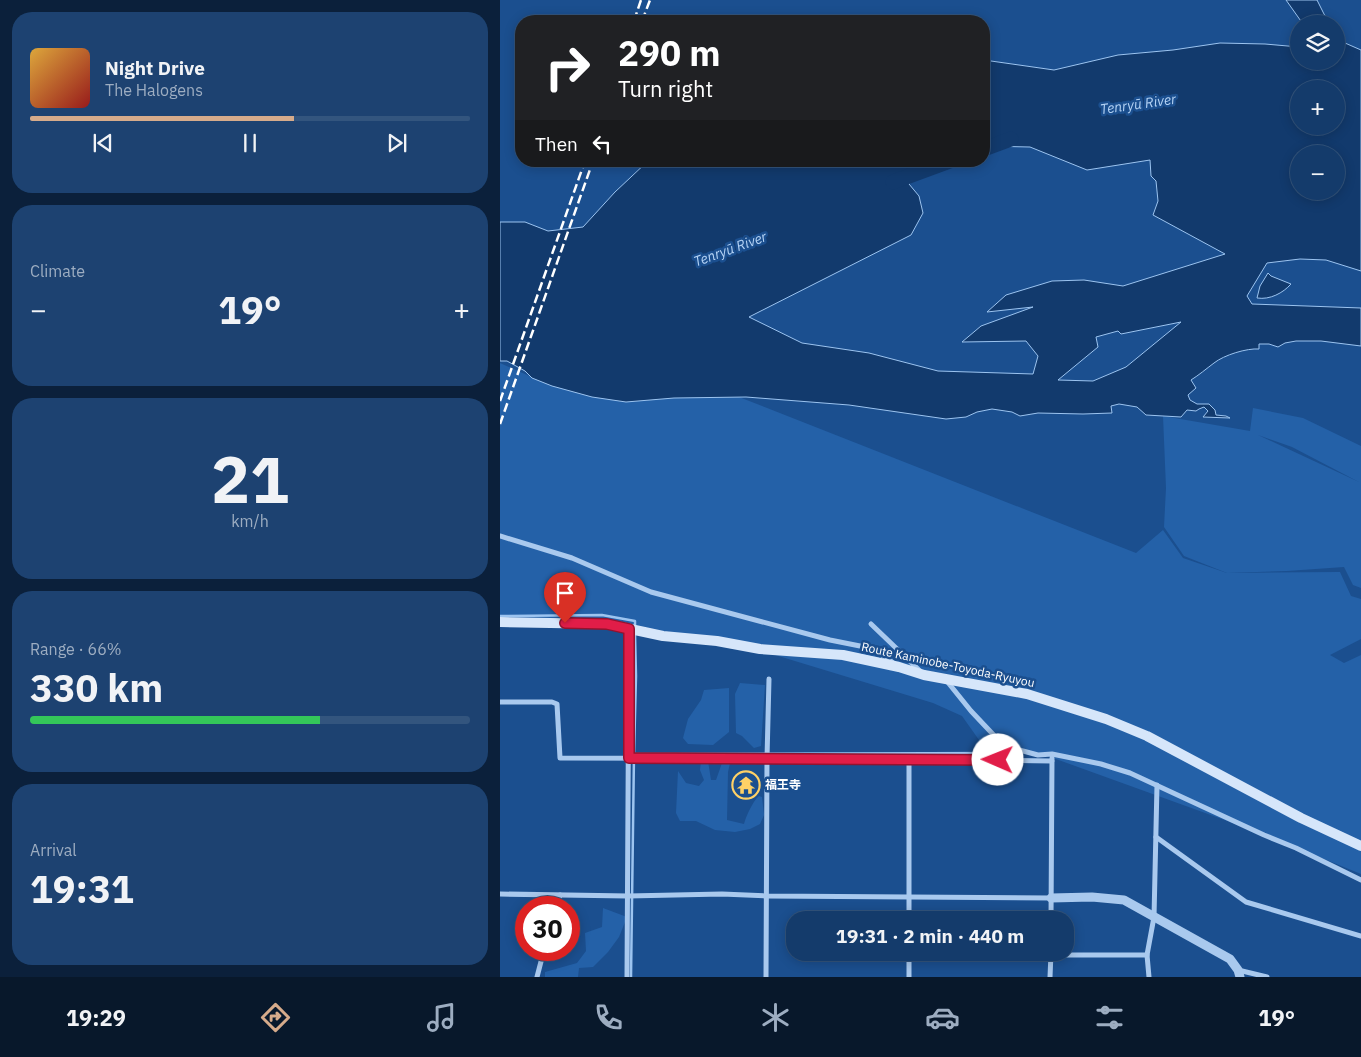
<!DOCTYPE html>
<meta charset="utf-8">
<style>
:root{--surface:#143b6b;--page:#1d4271;--text:#f1f3f6;--muted:#9dadc1;--line:#33557e;--accent:#d6ab8b}
body{margin:0;font-family:"IBM Plex Sans","Noto Sans JP",sans-serif;background:var(--page);color:var(--text);height:100vh;display:flex;flex-direction:column;font-size:19px;white-space:nowrap}
*{box-sizing:border-box;margin:0}
p{font-size:16px;color:var(--muted)}
.icon{flex:none;width:28px;height:28px;fill:none;stroke:currentColor;stroke-width:2;stroke-linecap:round;stroke-linejoin:round}
.map{position:relative;flex:1;overflow:hidden}
.drawer{display:flex;flex-direction:column;gap:12px;padding:12px;background:#0b203b;width:500px}
.drawer>*{flex:none}
.top-card{position:absolute;left:15px;top:15px;width:475px;height:152px;border-radius:20px;box-shadow:0 2px 12px #0003,0 0 0 1px var(--line);background:#202124;color:#fff;overflow:hidden}
.controls{position:absolute;left:790px;top:15px;display:grid;gap:10px}
.controls a{display:grid;place-items:center;width:55px;height:55px;border-radius:50%;background:var(--surface);box-shadow:0 2px 12px #0003,0 0 0 1px var(--line);font-size:25px}
.speed{position:absolute;left:15px;top:896px;display:flex;gap:10px;font-size:25px;font-weight:700;text-align:center}
.speed>*{display:grid;place-content:center;width:65px;height:65px;border-radius:50%;background:var(--surface);box-shadow:0 2px 12px #0003,0 0 0 1px var(--line);line-height:1}
.speed .limit{border:8px solid #d22;background:#fff;color:#111}
.pin{position:absolute;display:grid;place-items:center;width:42px;height:42px;color:#fff;margin:-51px -21px;border-radius:50% 50% 50% 0;rotate:-45deg;box-shadow:0 0 5px #0007}
.pin .icon{rotate:45deg}
.me{position:absolute;width:55px;margin:-28px;rotate:271deg;stroke-linejoin:round;filter:drop-shadow(0 0 4px #0008)}
.turn{display:flex;align-items:center;gap:18px;height:105px;padding:0 20px;font-size:22px}
.turn .icon{width:65px;height:65px;stroke-width:2.5}
.turn b{display:block;font-size:35px;line-height:42px}
.then{display:flex;align-items:center;height:48px;padding:0 20px;background:#0003;gap:10px;font-size:19px}
.big{font-size:38px;font-weight:700;line-height:1.1}
.drawer .widget{flex:1;display:flex;flex-direction:column;justify-content:center;gap:8px;min-width:0;padding:0 18px;border-radius:20px;background:var(--page)}
.drawer .dial{align-items:center;gap:0}
.dial b{font-size:65px;line-height:1}
.song{display:flex;align-items:center;gap:15px}
.cover{width:60px;height:60px;border-radius:8px;background:linear-gradient(135deg,hsl(40 70% 55%),hsl(0 70% 35%))}
.played{height:5px;border-radius:2px;background:linear-gradient(90deg,var(--accent) 60%,var(--line) 60%)}
.keys{display:flex;justify-content:space-around;direction:ltr}
.heat{display:flex;justify-content:space-between;align-items:center;font-size:28px;direction:ltr}
.charge{height:8px;border-radius:4px;background:linear-gradient(90deg,#34c759 66%,var(--line) 0)}
.trip{position:absolute;left:286px;top:911px;width:288px;height:50px;border-radius:20px;background:var(--surface);box-shadow:0 2px 12px #0003,0 0 0 1px var(--line);font-weight:700;line-height:50px;text-align:center}
.tab-bar{display:flex;height:80px;justify-content:space-around;align-items:center;background:#08182b;color:var(--muted)}
.tab-bar .icon{width:35px;height:35px}
.tab-bar .active{color:var(--accent)}
.tab-bar b{font-size:22px;color:var(--text)}
main{display:flex;flex:1;min-height:0}
.map>svg:first-child{display:block}
</style>
<main>
<section class="drawer">
<div class="widget">
<div class="song"><i class="cover"></i><div><b>Night Drive</b><p>The Halogens</p></div></div>
<div class="played"></div>
<div class="keys"><svg class="icon" aria-label="previous" viewBox="0 0 24 24"><path d="M18 5L8 12l10 7zM5 5v14"/></svg><svg class="icon" aria-label="pause" viewBox="0 0 24 24"><path d="M8 5v14M16 5v14"/></svg><svg class="icon" aria-label="next" viewBox="0 0 24 24"><path d="M6 5l10 7-10 7zM19 5v14"/></svg></div>
</div>
<div class="widget"><p>Climate</p>
<div class="heat"><a>−</a><b class="big">19°</b><a>+</a></div>
</div>
<div class="widget dial"><b>21</b><p>km/h</p></div>
<div class="widget"><p>Range · 66%</p><b class="big">330 km</b><div class="charge"></div></div>
<div class="widget"><p>Arrival</p><b class="big">19:31</b></div>
</section>
<div class="map">
<svg width="861" height="977" viewBox="0 0 861 977">
<rect width="100%" height="100%" fill="#1b4f8f"/>
<g fill="#2461a8" fill-rule="evenodd">
<polygon points="0,363 43,382 239,397 636,553 663,530 683,558 727,573 840,572 851,596 861,599 861,639 830,655 844,663 861,655 861,874 755,831 542,754 484,747 462,716 433,703 252,648 98,624 0,621"/>
<path d="M753,408L803,418L861,446V588L853,585L844,567L787,571L727,573L684,556L664,527L666,488L663,416L750,431ZM758,435L792,447L859,482Z"/>
<polygon points="240,683 265,685 261,746 254,748 242,736 236,733 235,694"/>
<polygon points="229,688 229,732 213,745 188,744 183,738 188,719 201,700 204,690"/>
<path d="M201,761H208L211,780H216L222,763H230L228,772L227,820L244,824C246,816 253,801 259,796L262,797L264,815L260,824L250,829L235,832L215,830L196,821H180L176,813L178,771L186,783L199,786L204,780L200,770Z"/>
<polygon points="103,908 127,917 119,937 108,952 93,967 79,968 78,977 45,977 45,972 77,963 86,951 85,933 102,927"/>
</g>
<g fill="#123a6d" stroke="#9cc4f0" fill-rule="evenodd">
<polygon points="786,0 817,0 824,14 830,24 803,24"/>
<path d="M836,32L845,43L861,50V271L826,260L800,259L767,263L747,296L752,304L861,308V346L821,341H796L785,343L778,347L769,344H759V349C747,348 724,355 714,363C706,369 699,375 691,380L696,388L688,395L690,400L697,404H709L715,410L716,415L726,416L730,418L703,417L708,411L704,407L699,409L696,411L687,410L681,417L646,415L637,407L619,404L611,406L612,413L583,414L538,413L520,416L512,412L492,409L477,412L466,417L446,419L349,405L246,397L174,398L126,402L92,397L52,386L32,378L25,371L7,361H0V222H25L48,231L83,227L115,192L148,161H417L409,184L419,196L423,213L411,235L249,317L302,343L369,353L438,371L533,374L538,356L526,341L462,342L481,326L533,307L487,312L506,295L552,281L584,280L623,286L725,254L653,215L658,201L656,181L651,176L650,160L587,170L530,147L484,146V60L554,70L618,55L673,50L720,43L765,44L799,47V61H836ZM799,89H836V126H799ZM799,154H836V191H799ZM681,322L626,367L593,381L558,380L598,347L596,337L618,331L621,334Z"/>
<path d="M768,273L771,276L791,284C783,293 770,300 757,298L760,286Z"/>
</g>
<g fill="none" stroke-linecap="round" stroke-linejoin="round">
<g stroke="#9cc4f0" stroke-width="2.5">
<polyline points="0,616 102,615 135,621 135,628"/>
<polyline points="134,754 511,753"/>
<polyline points="131,977 134,754 136,676 135,634"/>
</g>
<g stroke="#123a6d" stroke-width="15">
<polyline points="484,149 511,139"/>
<polyline points="393,182 450,161"/>
</g>
<g stroke="#a9c9ee" stroke-width="5">
<polyline points="0,536 72,558 151,592 330,640 365,647 382,655 395,664"/>
<polyline points="371,624 420,671"/>
<polyline points="446,680 471,711 504,746 538,755 552,754 601,764 630,773 764,835 796,848 861,880"/>
<polyline points="0,702 52,702 57,704 60,758 409,759 552,761"/>
<polyline points="409,759 409,920"/>
<polyline points="656,837 746,902 861,936"/>
<polyline points="0,894 128,896 222,894 267,896 551,898"/>
<polyline points="56,908 60,895"/>
<polyline points="551,920 552,758"/>
<polyline points="551,955 647,955"/>
<polyline points="738,970 767,977"/>
<polyline points="37,977 44,950"/>
<polyline points="127,977 129,629"/>
<polyline points="266,977 267,758 269,679"/>
<polyline points="409,977 409,952"/>
<polyline points="550,977 551,953"/>
<polyline points="649,977 647,955 654,917 657,785"/>
</g>
<polyline stroke="#a9c9ee" stroke-width="9" points="551,898 592,897 624,900 730,959 738,970 740,977"/>
<polyline stroke="#d6e6fa" stroke-width="10" points="0,622 107,624 163,636 217,641 260,649 343,655 399,667 424,675 527,694 606,719 647,736 801,818 861,846"/>
<g stroke="#fff" stroke-width="2.5" stroke-dasharray="9 4" stroke-linecap="butt">
<polyline points="134,21 141,0"/>
<polyline points="142,21 150,0"/>
<polyline points="0,401 85,161"/>
<polyline points="0,424 93,161"/>
</g>
</g>
<g fill="none" stroke-linecap="round" stroke-linejoin="round">
<g stroke="#92132f" stroke-width="12">
<polyline id="route" points="65,623 107,624 129,629 129,758 498,760"/>
</g>
<use href="#route" stroke="#e11d48" stroke-width="9"/>
</g>
<defs>
<g id="temple-ring" transform="scale(1.4375)"><circle r="9.5" fill="#1b4f8f" stroke="#ffd166" stroke-width="1.5"/><path d="M0-6L5-2H3V0L6.5 2.5H4V6H1.5V3h-3V6H-4V2.5H-6.5L-3 0V-2H-5Z" fill="#ffd166"/></g>
</defs>
<g fill-rule="evenodd">
<use href="#temple-ring" x="246" y="785"/>
</g>
<g text-anchor="middle" stroke-width="5" stroke-linejoin="round" paint-order="stroke">
<g font-size="12" fill="#fff" stroke="#1b4f8f">
<text transform="translate(448 665) rotate(12)" y="4">Route Kaminobe-Toyoda-Ryuyou</text>
</g>
<g font-size="12" font-weight="bold" fill="#fff" stroke="#1b4f8f" text-anchor="start">
<text x="265" y="789">福王寺</text>
</g>
<g font-size="14" font-style="italic" fill="#b5d3f5" stroke="#1b4f8f">
<text transform="translate(638 104) rotate(-8)" y="5">Tenryū River</text>
<text transform="translate(230 249) rotate(-20)" y="5">Tenryū River</text>
</g>
</g>
</svg>
<div class="controls">
<a><svg class="icon" aria-label="layers" viewBox="0 0 24 24"><path d="M12 4l9 5-9 5-9-5zM3 14l9 5 9-5"/></svg></a>
<a>+</a>
<a>−</a>
</div>
<div class="speed"><div class="limit">30</div></div>
<div class="pin" style="left:65px;top:623px;background:#d93025"><svg class="icon" aria-label="arrive" viewBox="0 0 24 24"><path d="M6 21V4h12l-3 4 3 4H6"/></svg></div>
<svg class="me" style="left:498px;top:760px" viewBox="-20 -20 40 40"><circle r="19" fill="#fff"/><path d="M0-13L10 11 0 6-10 11z" fill="#e11d48"/></svg>
<div class="trip">19:31 · 2 min · 440 m</div>
<div class="top-card">
<div class="turn"><svg class="icon" aria-label="right" viewBox="0 0 24 24"><path d="M7 20v-9h11M14 6l5 5-5 5"/></svg><div><b>290 m</b>Turn right</div></div>
<div class="then">Then<svg class="icon" aria-label="left" viewBox="0 0 24 24"><path d="M17 20v-9H6M10 6l-5 5 5 5"/></svg></div>
</div>
</div>
</main>
<nav class="tab-bar">
<b>19:29</b>
<svg class="icon active" aria-label="directions" viewBox="0 0 24 24"><path d="M12 3l9 9-9 9-9-9zM9 14v-3h6M13 9l2 2-2 2"/></svg>
<svg class="icon" aria-label="music" viewBox="0 0 24 24"><path d="M9 18V5l10-2v13"/><circle cx="6" cy="18" r="3"/><circle cx="16" cy="16" r="3"/></svg>
<svg class="icon" aria-label="phone" viewBox="0 0 24 24"><path d="M5 4h4l2 5-3 2q2 4 5 5l2-3 5 2v4C11 20 4 13 5 4z"/></svg>
<svg class="icon" aria-label="climate" viewBox="0 0 24 24"><path d="M12 3v18M4 7l16 10M4 17L20 7"/></svg>
<svg class="icon" aria-label="car" viewBox="0 0 24 24"><path d="M5 17H2v-5l4-1 3-4h7l3 4 3 1v5h-3M9 17h6M6 11h13"/><circle cx="7" cy="17" r="2"/><circle cx="17" cy="17" r="2"/></svg>
<svg class="icon" aria-label="filters" viewBox="0 0 24 24"><path d="M4 7h16M4 17h16"/><circle cx="9" cy="7" r="2"/><circle cx="15" cy="17" r="2"/></svg>
<b>19°</b>
</nav>
